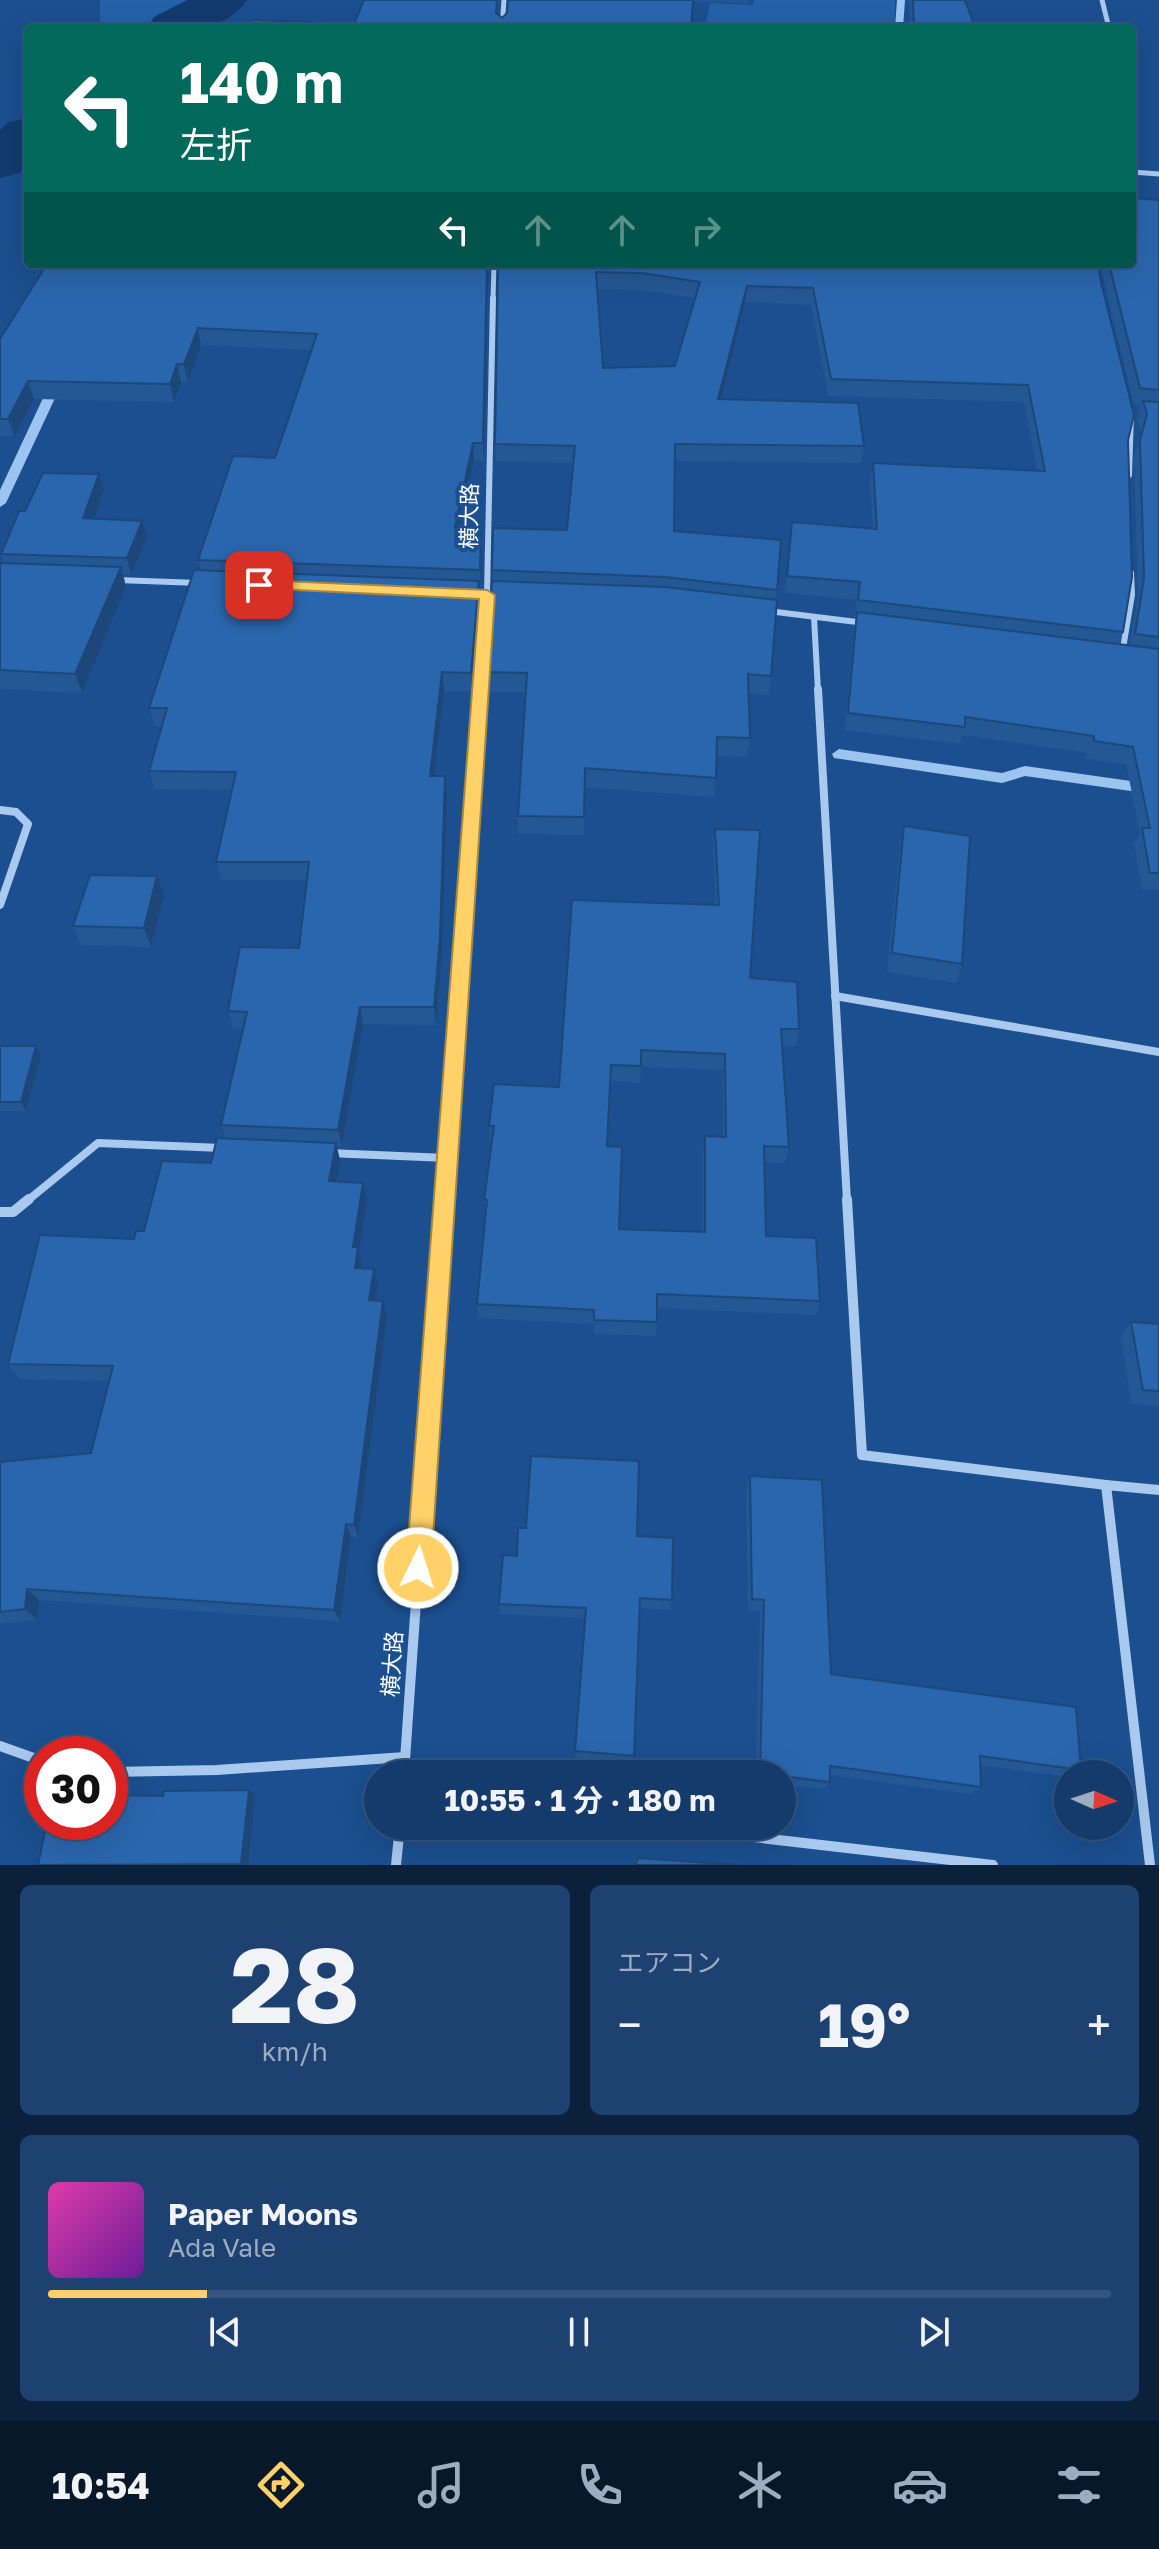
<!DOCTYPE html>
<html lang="ja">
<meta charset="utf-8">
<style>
:root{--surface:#143b6b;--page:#1d4271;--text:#f1f3f6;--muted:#9dadc1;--line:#33557e;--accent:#ffd166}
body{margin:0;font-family:"Golos Text","Noto Sans JP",sans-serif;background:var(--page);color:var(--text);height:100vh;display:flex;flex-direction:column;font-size:30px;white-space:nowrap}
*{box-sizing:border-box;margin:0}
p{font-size:26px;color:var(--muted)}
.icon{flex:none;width:44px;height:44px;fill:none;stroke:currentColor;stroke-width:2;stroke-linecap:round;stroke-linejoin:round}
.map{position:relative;height:1865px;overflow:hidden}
.details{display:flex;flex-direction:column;gap:20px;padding:20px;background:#0b203b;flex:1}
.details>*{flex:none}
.guide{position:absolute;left:24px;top:24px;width:1112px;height:244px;border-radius:8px;box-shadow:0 8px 32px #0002,0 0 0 2px var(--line);background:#00695c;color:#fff;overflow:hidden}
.needle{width:52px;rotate:93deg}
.controls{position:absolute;left:1054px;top:1760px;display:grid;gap:16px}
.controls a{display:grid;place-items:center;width:80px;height:80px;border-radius:50%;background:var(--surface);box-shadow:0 8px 32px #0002,0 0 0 2px var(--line);font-size:40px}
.speed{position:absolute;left:24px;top:1736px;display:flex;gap:16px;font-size:40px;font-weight:700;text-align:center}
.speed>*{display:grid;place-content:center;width:104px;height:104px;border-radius:50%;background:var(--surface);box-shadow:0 8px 32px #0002,0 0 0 2px var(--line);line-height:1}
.speed .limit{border:12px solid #d22;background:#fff;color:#111}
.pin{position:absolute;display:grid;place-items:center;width:68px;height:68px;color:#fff;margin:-34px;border-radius:16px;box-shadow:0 4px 12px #0006}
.me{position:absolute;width:88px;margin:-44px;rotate:4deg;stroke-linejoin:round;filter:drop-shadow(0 0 6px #0008)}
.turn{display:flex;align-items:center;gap:28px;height:168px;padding:0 24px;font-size:36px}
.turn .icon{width:104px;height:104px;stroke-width:2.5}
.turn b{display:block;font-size:56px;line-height:68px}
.lanes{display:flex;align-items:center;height:76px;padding:0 24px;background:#0003;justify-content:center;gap:40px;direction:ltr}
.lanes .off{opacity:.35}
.big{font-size:60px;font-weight:700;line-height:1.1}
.details .card{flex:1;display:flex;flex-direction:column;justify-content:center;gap:12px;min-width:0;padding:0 28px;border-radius:12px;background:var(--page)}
.details .dial{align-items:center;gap:0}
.dial b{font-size:104px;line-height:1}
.song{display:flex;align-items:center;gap:24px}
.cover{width:96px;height:96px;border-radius:12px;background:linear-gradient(135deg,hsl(320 70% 55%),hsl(280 70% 35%))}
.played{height:8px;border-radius:4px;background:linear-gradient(90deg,var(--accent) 15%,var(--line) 15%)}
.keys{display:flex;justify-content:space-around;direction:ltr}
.heat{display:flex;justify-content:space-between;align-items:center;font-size:44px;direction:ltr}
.details .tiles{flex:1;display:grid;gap:20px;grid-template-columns:1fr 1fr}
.card:last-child{grid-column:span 2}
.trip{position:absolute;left:364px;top:1760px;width:432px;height:80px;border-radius:40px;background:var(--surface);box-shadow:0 8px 32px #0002,0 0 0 2px var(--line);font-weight:700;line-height:80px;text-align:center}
.tabs{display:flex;height:128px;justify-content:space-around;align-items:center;background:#08182b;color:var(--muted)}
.tabs .icon{width:56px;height:56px}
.tabs .selected{color:var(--accent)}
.tabs b{font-size:36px;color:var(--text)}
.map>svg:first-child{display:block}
</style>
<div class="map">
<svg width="1159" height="1865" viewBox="0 0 1159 1865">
<rect width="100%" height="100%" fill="#1b4f8f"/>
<g fill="#2461a8">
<polygon points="100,0 198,0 143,28 100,28"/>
<polygon points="754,0 895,0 895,28 695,28 705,26 710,3 753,5"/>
</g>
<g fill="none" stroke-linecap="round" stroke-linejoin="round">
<g fill="#9cc4f0" fill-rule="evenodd">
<polygon points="897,0 905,0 903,28 895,28"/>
<polygon points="57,378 63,381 6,503 0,507 0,490 51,381"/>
<polygon points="839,749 1002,773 1025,766 1159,785 1159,795 1025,776 1002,783 834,758 832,754"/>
</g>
<g fill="#123a6d" fill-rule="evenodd">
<path d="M187,0H247C224,34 183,28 147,28L154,17Z"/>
<polygon points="28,118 28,165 20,173 0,178 0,130 9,122"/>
</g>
<g stroke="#a9c9ee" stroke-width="5">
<polyline points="1102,0 1109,28"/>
<polyline points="502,28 504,0"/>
<polyline points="1132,172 1159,174"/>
<polyline points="493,300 494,264"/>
</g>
<g stroke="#a9c9ee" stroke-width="6">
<polyline points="1129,475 1131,414"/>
<polyline points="117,580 199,583"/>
<polyline points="768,611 865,623"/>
<polyline points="814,617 818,691"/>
<polyline points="1122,654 1132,595 1131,573"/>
<polyline points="480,691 487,595 493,298"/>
</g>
<g stroke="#a9c9ee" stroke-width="8">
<polyline points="818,689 847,1201"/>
<polyline points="0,810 16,812 28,824 0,905"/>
<polyline points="835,996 1159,1052"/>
<polyline points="328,1153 447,1158"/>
<polyline points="27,1201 98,1143 222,1148"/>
<polyline points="444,1201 480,689"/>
</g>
<g stroke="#a9c9ee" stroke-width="10">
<polyline points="847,1199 862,1455 1106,1485"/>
<polyline points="0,1212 13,1212 29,1199"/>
<polyline points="0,1746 42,1761"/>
<polyline points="110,1772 217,1770 405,1757"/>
<polyline points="404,1774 444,1199"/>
<polyline points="658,1826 993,1865"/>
<polyline points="396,1865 400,1826"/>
<polyline points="1150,1865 1106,1485 1159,1490"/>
</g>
</g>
<g fill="#245895" fill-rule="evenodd">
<polygon points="364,0 499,0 498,14 502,18 507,13 508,0 749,0 749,3 694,1 691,28 354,24"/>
<polygon points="909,0 965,0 975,28 911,28"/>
<path d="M1159,200V890H1142L1134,844L1140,833L1126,764L1087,759V753L963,735L960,744L845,730L854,629L856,618L855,617L856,600L785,593L792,522L873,529L870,481L873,463L1037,470L1024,402L828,396L811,305L745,302L721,399L864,446L861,463L675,461L674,531L777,590L771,676L769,695L748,693L750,738L747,757L716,756L714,797L585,787L584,835L518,834V816L525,692H487L486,672L493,581L492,570L567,530L573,463L496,461L495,444L498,264H1098L1128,440L1123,632L1119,644L1130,645L1138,595L1134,458L1141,431L1137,418L1141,406L1134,405L1100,264H1132ZM597,289L641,290L695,298L675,366L603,368Z"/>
<polygon points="47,264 488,264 484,461 474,460 460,527 481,528 482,545 481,587 480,587 481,599 473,691 444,691 434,776 445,776 447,795 442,954 436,1025 363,1024 342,1146 336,1146 340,1160 336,1182 363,1183 367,1200 359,1251 362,1263 362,1268 378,1285 375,1301 387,1317 358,1537 351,1536 340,1621 39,1600 37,1620 0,1624 0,1462 91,1453 109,1381 19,1379 8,1364 211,1163 226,1138 221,1125 243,1029 233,1028 228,1011 299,948 307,880 222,880 216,862 232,790 155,789 149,771 162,727 155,726 149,708 201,571 198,560 275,458 312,350 201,345 188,382 181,382 174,402 34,399 14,436 0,436 0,339"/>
<polygon points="104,490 93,519 147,537 131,575 123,574 126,587 82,693 0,689 0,563 4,563 1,554 25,511"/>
<polygon points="904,826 962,964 956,983 887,972 900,846"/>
<path d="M715,829L750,978L799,1029L796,1046H782L789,1147L785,1163L764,1162L766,1236L820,1301L816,1315L657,1308L656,1336L594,1334V1324L479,1318L477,1304L486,1215L484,1200L492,1142H490L489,1126L559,1087L716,904L713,848ZM641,1067L723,1070V1137L705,1136L703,1152V1232L619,1229L608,1146L611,1081L640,1083Z"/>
<polygon points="157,876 164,896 151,947 81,945 73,926"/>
<polygon points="0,1046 36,1046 41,1055 26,1111 0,1111"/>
<polygon points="1131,1322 1159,1324 1159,1406 1131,1404 1121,1337"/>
<polygon points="750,1476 831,1674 1081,1770 1075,1774 1068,1774 1068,1777 980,1765 981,1787 971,1794 830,1775 830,1782 824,1789 782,1784 782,1774 756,1774 760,1611 748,1610 746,1489"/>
<polygon points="637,1536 672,1600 670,1610 640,1608 633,1764 575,1758 585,1618 500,1614 499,1604 517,1556"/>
</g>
<g fill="#1d4779">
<polygon points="487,264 488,264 484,461 483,443"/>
<polygon points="747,286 745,302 717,416 718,399"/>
<polygon points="198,328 201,345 188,382 184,364"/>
<polygon points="177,364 181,382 174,402 170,384"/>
<polygon points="28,381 34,399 14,436 8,419"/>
<polygon points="473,443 474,460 457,544 455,527"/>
<polygon points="99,474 104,490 88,535 83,518"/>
<polygon points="142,521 147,537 131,575 127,558"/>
<polygon points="481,528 482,545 481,587 480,570"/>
<polygon points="121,567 126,587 82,693 75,674"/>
<polygon points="479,581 481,599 473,691 471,673"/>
<polygon points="442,672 444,691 432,794 430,776"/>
<polygon points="445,776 447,795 442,954 436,1025 434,1007"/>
<polygon points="157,876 164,896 151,947 144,928"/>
<polygon points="360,1007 363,1024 342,1146 338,1130"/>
<polygon points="36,1046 41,1055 26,1111 21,1102"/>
<polygon points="336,1143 340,1160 334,1198 329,1181"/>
<polygon points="363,1183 367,1200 359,1251 362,1263 359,1284 355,1268 353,1247"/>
<polygon points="374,1269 378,1285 373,1316 369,1300"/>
<polygon points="383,1301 387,1317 358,1537 354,1525"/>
<polygon points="346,1524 351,1536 340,1621 334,1610"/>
<polygon points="27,1589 39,1600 37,1620 25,1609"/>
<polygon points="249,1790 255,1796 248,1865 242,1865 241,1864"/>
</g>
<g fill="#2a66ad" stroke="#1d4779" stroke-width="2" fill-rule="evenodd">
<polygon points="364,0 497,0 496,13 502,18 507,13 508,0 693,0 691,28 248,28 252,20 354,24"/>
<polygon points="913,0 965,0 975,28 914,28"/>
<polygon points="1132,198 1159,200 1159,390 1140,388 1109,264 1132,264"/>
<polygon points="47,264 487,264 483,443 473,443 455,527 481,528 480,570 198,560 233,456 275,458 317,334 198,328 184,364 177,364 170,384 28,381 8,419 0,419 0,339"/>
<path d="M498,264H1098L1101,282L1134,415L1128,440L1132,577L1123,632L858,600L860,582L787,576L792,522L877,529L873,463L1045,471L1028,385L831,379L813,288L747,286L718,399L858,403L864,446L675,444L674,531L781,540L777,590L665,577L492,570L493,528L567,530L575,446L495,444ZM596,272L642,273L700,282L675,366L603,368Z"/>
<polygon points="1143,401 1159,402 1159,637 1135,634 1144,578 1140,440 1147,414"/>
<polygon points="43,473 99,474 83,518 142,521 127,558 1,554 19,511 25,511"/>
<polygon points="0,563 121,567 75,674 0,670"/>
<polygon points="194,570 479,581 471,673 442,672 430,776 445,776 440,936 434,1007 360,1007 338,1130 221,1125 247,1012 228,1011 240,947 299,948 309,862 216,862 236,772 149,771 167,708 149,708"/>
<polygon points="492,581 665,587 777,600 771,676 748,674 750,738 717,737 716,778 585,768 584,817 518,816 527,673 486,672"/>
<polygon points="857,612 1159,649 1159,873 1150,873 1142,828 1150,828 1133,747 1094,741 1094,736 965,717 965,727 848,713"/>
<polygon points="904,826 970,836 962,964 892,953"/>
<path d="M715,829L760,830L750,978L797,982L799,1029H781L789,1147L764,1146L766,1236L816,1238L820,1301L657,1294V1322L594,1320V1310L477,1304L487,1200H484L494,1126H489L494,1084L559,1087L572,900L719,905ZM641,1050L725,1054L726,1137L705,1136V1232L619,1229L622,1147L607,1146L611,1065L641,1066Z"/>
<polygon points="90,875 157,876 144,928 73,926"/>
<polygon points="0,1046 36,1046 21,1102 0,1102"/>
<polygon points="217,1138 336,1143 329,1181 363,1183 353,1247 358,1247 355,1268 374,1269 369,1300 383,1301 354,1525 346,1524 334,1610 27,1589 25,1609 0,1612 0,1462 91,1453 113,1366 8,1364 40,1235 134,1239 136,1231 144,1231 162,1161 211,1163"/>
<polygon points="1131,1322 1159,1324 1159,1391 1143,1390"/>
<polygon points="531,1456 639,1461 637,1536 673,1538 672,1600 640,1598 634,1756 575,1751 586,1608 499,1604 503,1555 517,1556 518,1528 526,1528"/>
<polygon points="750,1476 822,1480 831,1674 1076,1707 1081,1770 980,1756 981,1787 830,1766 830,1782 782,1776 782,1774 760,1774 764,1600 752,1599"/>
<polygon points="249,1790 241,1864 38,1865 47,1822 110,1822 110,1795 163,1796 164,1791"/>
<polygon points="637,1858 738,1865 636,1865"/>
</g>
<polygon fill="#ffd166" stroke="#a68842" stroke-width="2" points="259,580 487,590 495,595 431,1568 427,1577 418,1580 410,1577 406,1568 479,599 253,588 253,582"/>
<g text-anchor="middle" stroke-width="8" stroke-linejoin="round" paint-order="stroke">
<g font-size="22" fill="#fff" stroke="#1b4f8f">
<text transform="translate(469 516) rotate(-89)" y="8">横大路</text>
<text transform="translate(392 1664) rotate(-86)" y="8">横大路</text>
</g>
</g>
</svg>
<div class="controls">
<a><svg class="needle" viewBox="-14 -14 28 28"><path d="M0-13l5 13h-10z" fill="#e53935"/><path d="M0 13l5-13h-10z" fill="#9dadc1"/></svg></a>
</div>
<div class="speed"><div class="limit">30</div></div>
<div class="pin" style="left:259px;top:585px;background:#d93025"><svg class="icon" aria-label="arrive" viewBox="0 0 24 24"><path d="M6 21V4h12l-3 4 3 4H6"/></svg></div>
<svg class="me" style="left:418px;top:1568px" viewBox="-20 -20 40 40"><circle r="17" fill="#ffd166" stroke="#fff" stroke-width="3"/><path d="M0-11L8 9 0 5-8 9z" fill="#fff"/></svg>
<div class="trip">10:55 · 1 分 · 180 m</div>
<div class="guide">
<div class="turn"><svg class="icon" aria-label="left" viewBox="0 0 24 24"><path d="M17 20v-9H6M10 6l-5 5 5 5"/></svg><div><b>140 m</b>左折</div></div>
<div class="lanes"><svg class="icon" aria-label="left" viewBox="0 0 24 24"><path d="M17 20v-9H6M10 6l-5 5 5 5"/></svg><svg class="icon off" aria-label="ahead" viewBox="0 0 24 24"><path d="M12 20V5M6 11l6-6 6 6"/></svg><svg class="icon off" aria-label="ahead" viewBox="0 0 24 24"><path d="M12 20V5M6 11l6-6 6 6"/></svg><svg class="icon off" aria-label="right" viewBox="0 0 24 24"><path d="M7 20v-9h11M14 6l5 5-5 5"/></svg></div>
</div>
</div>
<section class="details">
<div class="tiles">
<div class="card dial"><b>28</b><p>km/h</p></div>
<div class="card"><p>エアコン</p>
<div class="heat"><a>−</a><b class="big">19°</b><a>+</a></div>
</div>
<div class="card">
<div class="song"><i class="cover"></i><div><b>Paper Moons</b><p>Ada Vale</p></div></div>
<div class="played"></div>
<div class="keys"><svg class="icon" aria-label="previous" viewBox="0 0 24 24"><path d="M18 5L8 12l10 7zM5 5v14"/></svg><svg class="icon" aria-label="pause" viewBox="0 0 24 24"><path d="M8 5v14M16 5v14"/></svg><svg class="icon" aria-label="next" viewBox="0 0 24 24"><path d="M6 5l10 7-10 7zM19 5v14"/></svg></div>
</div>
</div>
</section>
<nav class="tabs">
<b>10:54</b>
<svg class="icon selected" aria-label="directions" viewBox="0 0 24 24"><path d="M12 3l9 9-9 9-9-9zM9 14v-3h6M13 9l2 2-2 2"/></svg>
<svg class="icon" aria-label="music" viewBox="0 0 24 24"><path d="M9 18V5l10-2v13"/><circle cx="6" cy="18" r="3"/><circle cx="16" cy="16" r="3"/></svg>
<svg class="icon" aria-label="phone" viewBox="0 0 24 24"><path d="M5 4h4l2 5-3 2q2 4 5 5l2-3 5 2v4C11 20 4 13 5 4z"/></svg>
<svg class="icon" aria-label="climate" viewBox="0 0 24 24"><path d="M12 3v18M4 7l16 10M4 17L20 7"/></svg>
<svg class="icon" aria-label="car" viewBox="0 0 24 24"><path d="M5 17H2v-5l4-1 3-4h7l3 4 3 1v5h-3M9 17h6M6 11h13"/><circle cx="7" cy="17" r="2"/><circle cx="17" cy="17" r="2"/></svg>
<svg class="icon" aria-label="filters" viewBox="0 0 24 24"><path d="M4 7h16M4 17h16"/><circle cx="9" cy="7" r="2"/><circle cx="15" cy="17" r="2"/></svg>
</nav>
